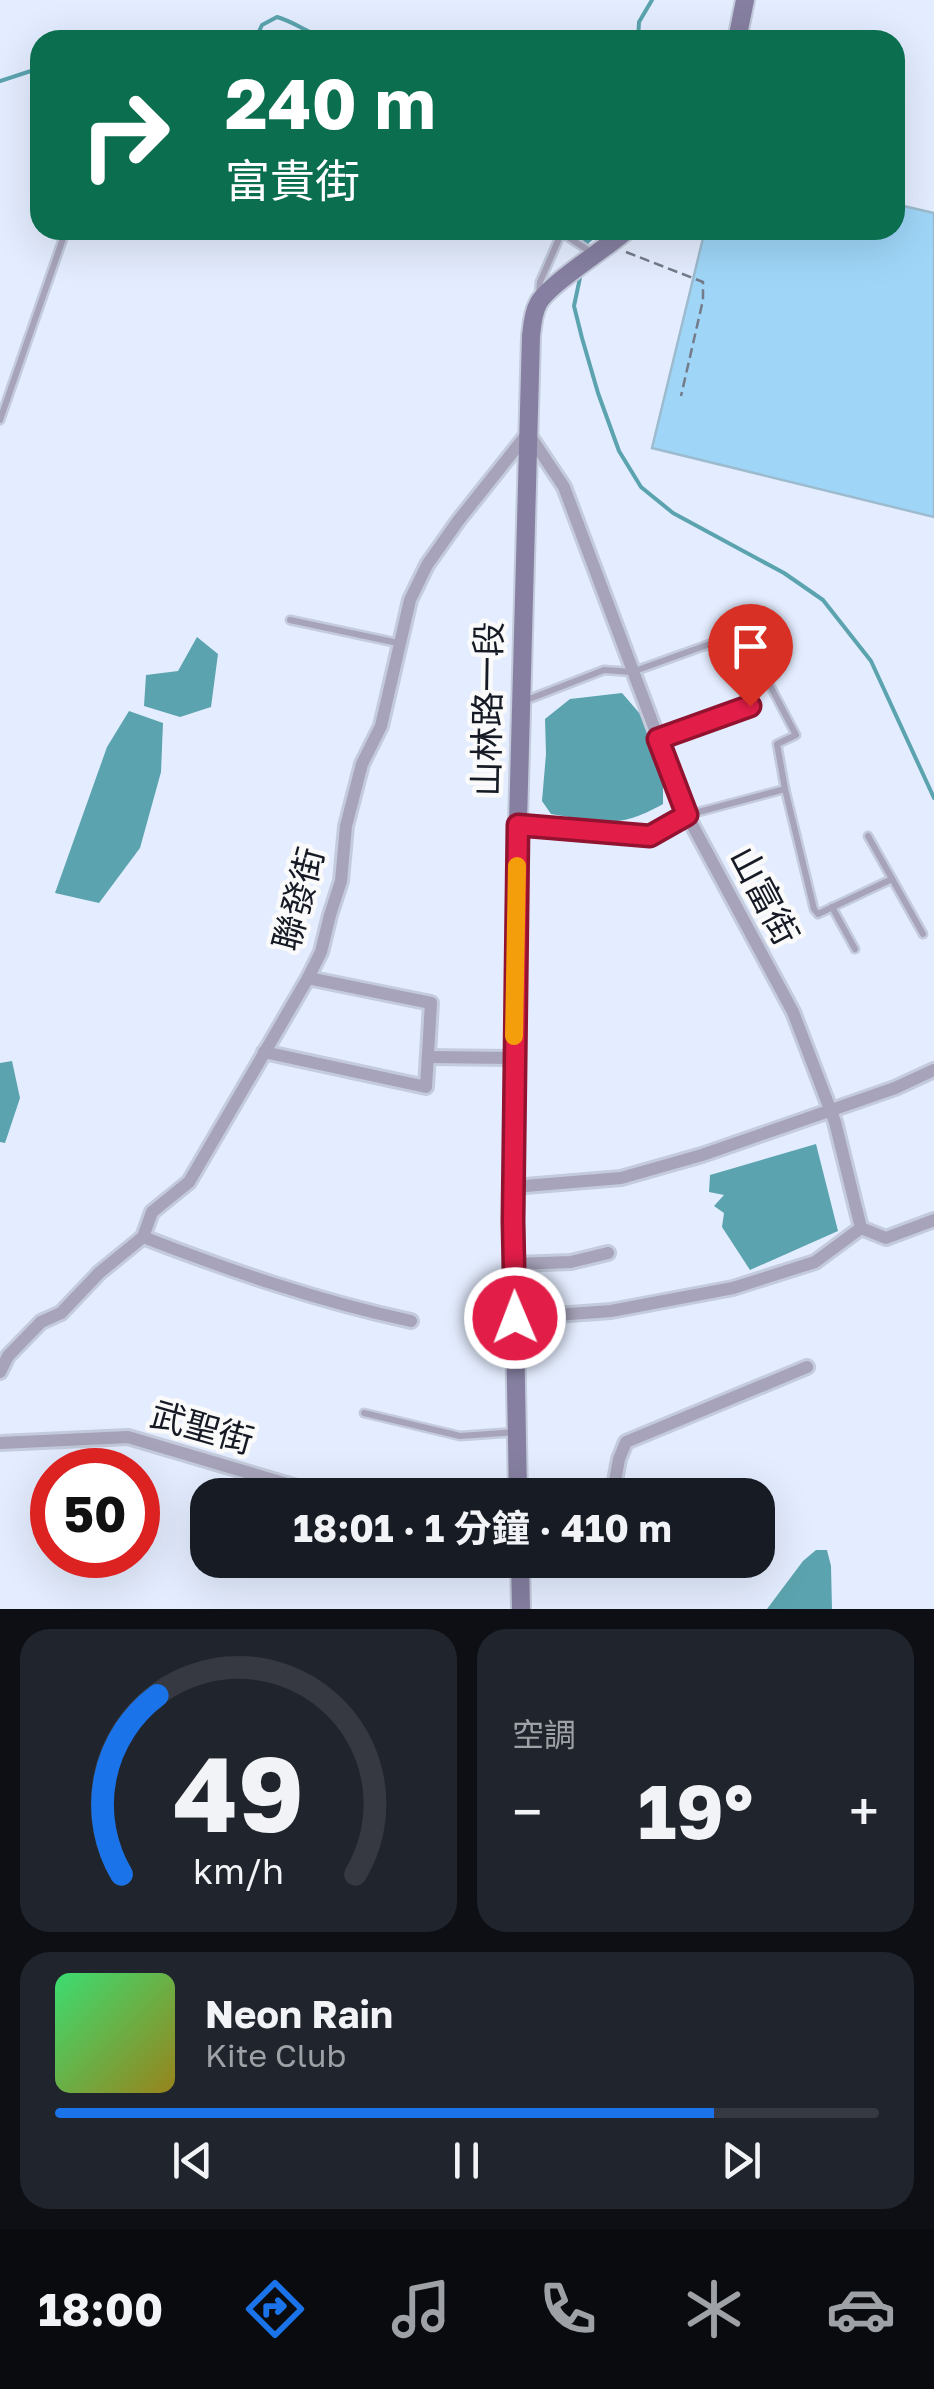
<!DOCTYPE html>
<html lang="zh-TW">
<meta charset="utf-8">
<style>
:root{--surface:#171b24;--page:#20242c;--text:#f1f3f6;--muted:#9ea1a6;--line:#363941;--accent:#1a73e8}
body{margin:0;font-family:"Golos Text","Noto Sans TC",sans-serif;background:var(--page);color:var(--text);height:100vh;display:flex;flex-direction:column;font-size:38px;white-space:nowrap}
*{box-sizing:border-box;margin:0}
p{font-size:32px;color:var(--muted)}
.icon{flex:none;width:55px;height:55px;fill:none;stroke:currentColor;stroke-width:2;stroke-linecap:round;stroke-linejoin:round}
.map{position:relative;height:1609px;overflow:hidden}
.side{display:flex;flex-direction:column;gap:20px;padding:20px;background:#0d0f14;flex:1}
.side>*{flex:none}
.guide{position:absolute;left:30px;top:30px;width:875px;height:210px;border-radius:30px;box-shadow:0 10px 40px #0002;background:#0b6e4f;color:#fff;overflow:hidden}
.speed{position:absolute;left:30px;top:1448px;display:flex;gap:20px;font-size:50px;font-weight:700;text-align:center}
.speed>*{display:grid;place-content:center;width:130px;height:130px;border-radius:50%;background:var(--surface);box-shadow:0 10px 40px #0002;line-height:1}
.speed .limit{border:15px solid #d22;background:#fff;color:#111}
.pin{position:absolute;display:grid;place-items:center;width:85px;height:85px;color:#fff;margin:-102px -42px;border-radius:50% 50% 50% 0;rotate:-45deg;box-shadow:0 0 10px #0007}
.pin .icon{rotate:45deg}
.me{position:absolute;width:110px;margin:-55px;rotate:359deg;stroke-linejoin:round;filter:drop-shadow(0 0 8px #0008)}
.turn{display:flex;align-items:center;gap:35px;height:210px;padding:0 30px;font-size:45px}
.turn .icon{width:130px;height:130px;stroke-width:2.5}
.turn b{display:block;font-size:70px;line-height:85px}
.big{font-size:75px;font-weight:700;line-height:1.1}
.side .card{flex:1;display:flex;flex-direction:column;justify-content:center;gap:15px;min-width:0;padding:0 35px;border-radius:30px;background:var(--page)}
.side .dial{align-items:center;gap:0}
.dial svg{height:260px;overflow:visible;fill:none;stroke:var(--line);stroke-width:7;stroke-linecap:round;text-anchor:middle}
.dial text{fill:var(--text);stroke:none}
.song{display:flex;align-items:center;gap:30px}
.cover{width:120px;height:120px;border-radius:15px;background:linear-gradient(135deg,hsl(140 70% 55%),hsl(50 70% 35%))}
.played{height:10px;border-radius:5px;background:linear-gradient(90deg,var(--accent) 80%,var(--line) 80%)}
.keys{display:flex;justify-content:space-around;direction:ltr}
.heat{display:flex;justify-content:space-between;align-items:center;font-size:55px;direction:ltr}
.side .tiles{flex:1;display:grid;gap:20px;grid-template-columns:1fr 1fr}
.card:last-child{grid-column:span 2}
.trip{position:absolute;left:190px;top:1478px;width:585px;height:100px;border-radius:30px;background:var(--surface);box-shadow:0 10px 40px #0002;font-weight:700;line-height:100px;text-align:center}
.menu{display:flex;height:160px;justify-content:space-around;align-items:center;background:#090b0e;color:var(--muted)}
.menu .icon{width:70px;height:70px}
.menu .current{color:var(--accent)}
.menu b{font-size:45px;color:var(--text)}
.map>svg:first-child{display:block}
</style>
<div class="map">
<svg width="934" height="1609" viewBox="0 0 934 1609">
<rect width="100%" height="100%" fill="#e4edff"/>
<g fill="#5ba3ae">
<polygon points="197,637 218,654 211,707 180,717 144,706 146,675 178,671"/>
<path d="M622,693L647,722L663,785V804C617,830 601,822 551,814L542,801L546,754L545,719L570,699Z"/>
<polygon points="129,711 163,723 161,772 140,848 99,903 55,893 107,747"/>
<polygon points="12,1061 20,1098 5,1143 0,1142 0,1063"/>
<polygon points="816,1144 838,1231 750,1270 722,1227 724,1213 714,1206 724,1195 709,1192 710,1175"/>
<polygon points="816,1550 827,1550 831,1566 832,1609 767,1609 803,1561"/>
</g>
<g fill="none" stroke-linecap="round" stroke-linejoin="round">
<g stroke="#5ba3ae" stroke-width="4">
<path d="M255,40L262,25L277,17C298,23 311,36 332,40"/>
<polyline points="638,40 639,22 652,0"/>
<polyline points="0,81 40,68"/>
<polyline points="576,230 586,241"/>
<polyline points="586,249 587,242 601,230"/>
<polyline points="581,273 574,306 582,338 598,393 619,451 641,487 673,513 784,573 823,600 871,661 934,798"/>
</g>
</g>
<polygon fill="#9fd6f8" stroke="#9dbbce" stroke-width="2.5" points="895,204 934,213 934,517 652,448 705,230 895,230"/>
<g fill="none" stroke-linecap="round" stroke-linejoin="round">
<g stroke="#c3cbdc" stroke-width="11">
<g id="lane">
<polyline points="557,230 594,254"/>
<polyline points="539,293 540,282 561,234"/>
<polyline points="0,420 66,230"/>
<polyline points="290,620 398,643"/>
<polyline points="763,672 796,735 777,744 785,789 814,909 818,914 892,879"/>
<polyline points="524,701 604,670 632,672 721,640"/>
<polyline points="659,739 750,706"/>
<polyline points="519,825 650,836 687,815 785,789"/>
<polyline points="868,836 923,934"/>
<polyline points="832,907 855,949"/>
<polyline points="364,1413 460,1436 516,1432"/>
</g>
</g>
<g stroke="#c3cbdc" stroke-width="18">
<g id="street">
<polyline points="264,1052 426,1087 431,1003 308,978"/>
<polyline points="429,1057 514,1058"/>
<polyline points="513,1187 621,1178 702,1155 895,1088 934,1070"/>
<path d="M143,1237C231,1271 318,1301 411,1321"/>
<polyline points="514,1264 571,1262 608,1253"/>
<polyline points="515,1318 611,1311 733,1288 815,1262 861,1228 886,1238 934,1220"/>
<polyline points="0,1372 8,1356 41,1322 61,1313 99,1273 143,1237 152,1212 189,1182 308,978 321,952 330,915 341,881 346,826 362,764 381,726 410,600 427,565 458,521 528,433 564,487 687,815 793,1012 835,1122 861,1228"/>
<polyline points="0,1443 128,1437 324,1495"/>
<polyline points="608,1495 613,1492 619,1459 626,1442 807,1367"/>
</g>
</g>
<g stroke="#c3cbdc" stroke-width="22">
<g id="secondary">
<polyline points="737,40 745,0"/>
<path d="M518,1495L513,1221L515,934L531,336C532,326 533,313 538,304C547,285 607,248 627,230"/>
<polyline points="520,1560 521,1609"/>
</g>
</g>
<polyline stroke="#747b89" stroke-width="2.5" stroke-dasharray="10 5" stroke-linecap="butt" points="626,252 703,282 703,300 681,396"/>
<use href="#lane" stroke="#a7a3ba" stroke-width="6"/>
<use href="#street" stroke="#a7a3ba" stroke-width="12"/>
<use href="#secondary" stroke="#867fa1" stroke-width="18"/>
</g>
<g fill="none" stroke-linecap="round" stroke-linejoin="round">
<g stroke="#92132f" stroke-width="25">
<polyline id="route" points="515,1318 513,1221 518,825 650,836 687,815 658,739 750,706"/>
</g>
<use href="#route" stroke="#e11d48" stroke-width="18"/>
<polyline stroke="#f59e0b" stroke-width="18" points="514,1036 517,866"/>
</g>
<g text-anchor="middle" stroke-width="9" stroke-linejoin="round" paint-order="stroke">
<g font-size="35" fill="#151a24" stroke="#fafafa">
<text transform="translate(488 709) rotate(-89)" y="12">山林路一段</text>
<text transform="translate(764 896) rotate(62)" y="12">山富街</text>
<text transform="translate(299 899) rotate(-75)" y="12">聯發街</text>
<text transform="translate(202 1428) rotate(16)" y="12">武聖街</text>
</g>
</g>
</svg>
<div class="speed"><div class="limit">50</div></div>
<div class="pin" style="left:750px;top:706px;background:#d93025"><svg class="icon" aria-label="arrive" viewBox="0 0 24 24"><path d="M6 21V4h12l-3 4 3 4H6"/></svg></div>
<svg class="me" style="left:515px;top:1318px" viewBox="-20 -20 40 40"><circle r="17" fill="#e11d48" stroke="#fff" stroke-width="3"/><path d="M0-11L8 9 0 5-8 9z" fill="#fff"/></svg>
<div class="trip">18:01 · 1 分鐘 · 410 m</div>
<div class="guide">
<div class="turn"><svg class="icon" aria-label="right" viewBox="0 0 24 24"><path d="M7 20v-9h11M14 6l5 5-5 5"/></svg><div><b>240 m</b>富貴街</div></div>
</div>
</div>
<section class="side">
<div class="tiles">
<div class="card dial"><svg viewBox="0 0 100 80">
<path d="M14 69A42 42 0 1 1 86 69"/>
<path d="M14 69A42 42 0 0 1 25 14" stroke="#1a73e8"/>
<text x="50" y="56" font-size="32" font-weight="700">49</text>
<text x="50" y="72" font-size="11">km/h</text>
</svg></div>
<div class="card"><p>空調</p>
<div class="heat"><a>−</a><b class="big">19°</b><a>+</a></div>
</div>
<div class="card">
<div class="song"><i class="cover"></i><div><b>Neon Rain</b><p>Kite Club</p></div></div>
<div class="played"></div>
<div class="keys"><svg class="icon" aria-label="previous" viewBox="0 0 24 24"><path d="M18 5L8 12l10 7zM5 5v14"/></svg><svg class="icon" aria-label="pause" viewBox="0 0 24 24"><path d="M8 5v14M16 5v14"/></svg><svg class="icon" aria-label="next" viewBox="0 0 24 24"><path d="M6 5l10 7-10 7zM19 5v14"/></svg></div>
</div>
</div>
</section>
<nav class="menu">
<b>18:00</b>
<svg class="icon current" aria-label="directions" viewBox="0 0 24 24"><path d="M12 3l9 9-9 9-9-9zM9 14v-3h6M13 9l2 2-2 2"/></svg>
<svg class="icon" aria-label="music" viewBox="0 0 24 24"><path d="M9 18V5l10-2v13"/><circle cx="6" cy="18" r="3"/><circle cx="16" cy="16" r="3"/></svg>
<svg class="icon" aria-label="phone" viewBox="0 0 24 24"><path d="M5 4h4l2 5-3 2q2 4 5 5l2-3 5 2v4C11 20 4 13 5 4z"/></svg>
<svg class="icon" aria-label="climate" viewBox="0 0 24 24"><path d="M12 3v18M4 7l16 10M4 17L20 7"/></svg>
<svg class="icon" aria-label="car" viewBox="0 0 24 24"><path d="M5 17H2v-5l4-1 3-4h7l3 4 3 1v5h-3M9 17h6M6 11h13"/><circle cx="7" cy="17" r="2"/><circle cx="17" cy="17" r="2"/></svg>
</nav>
